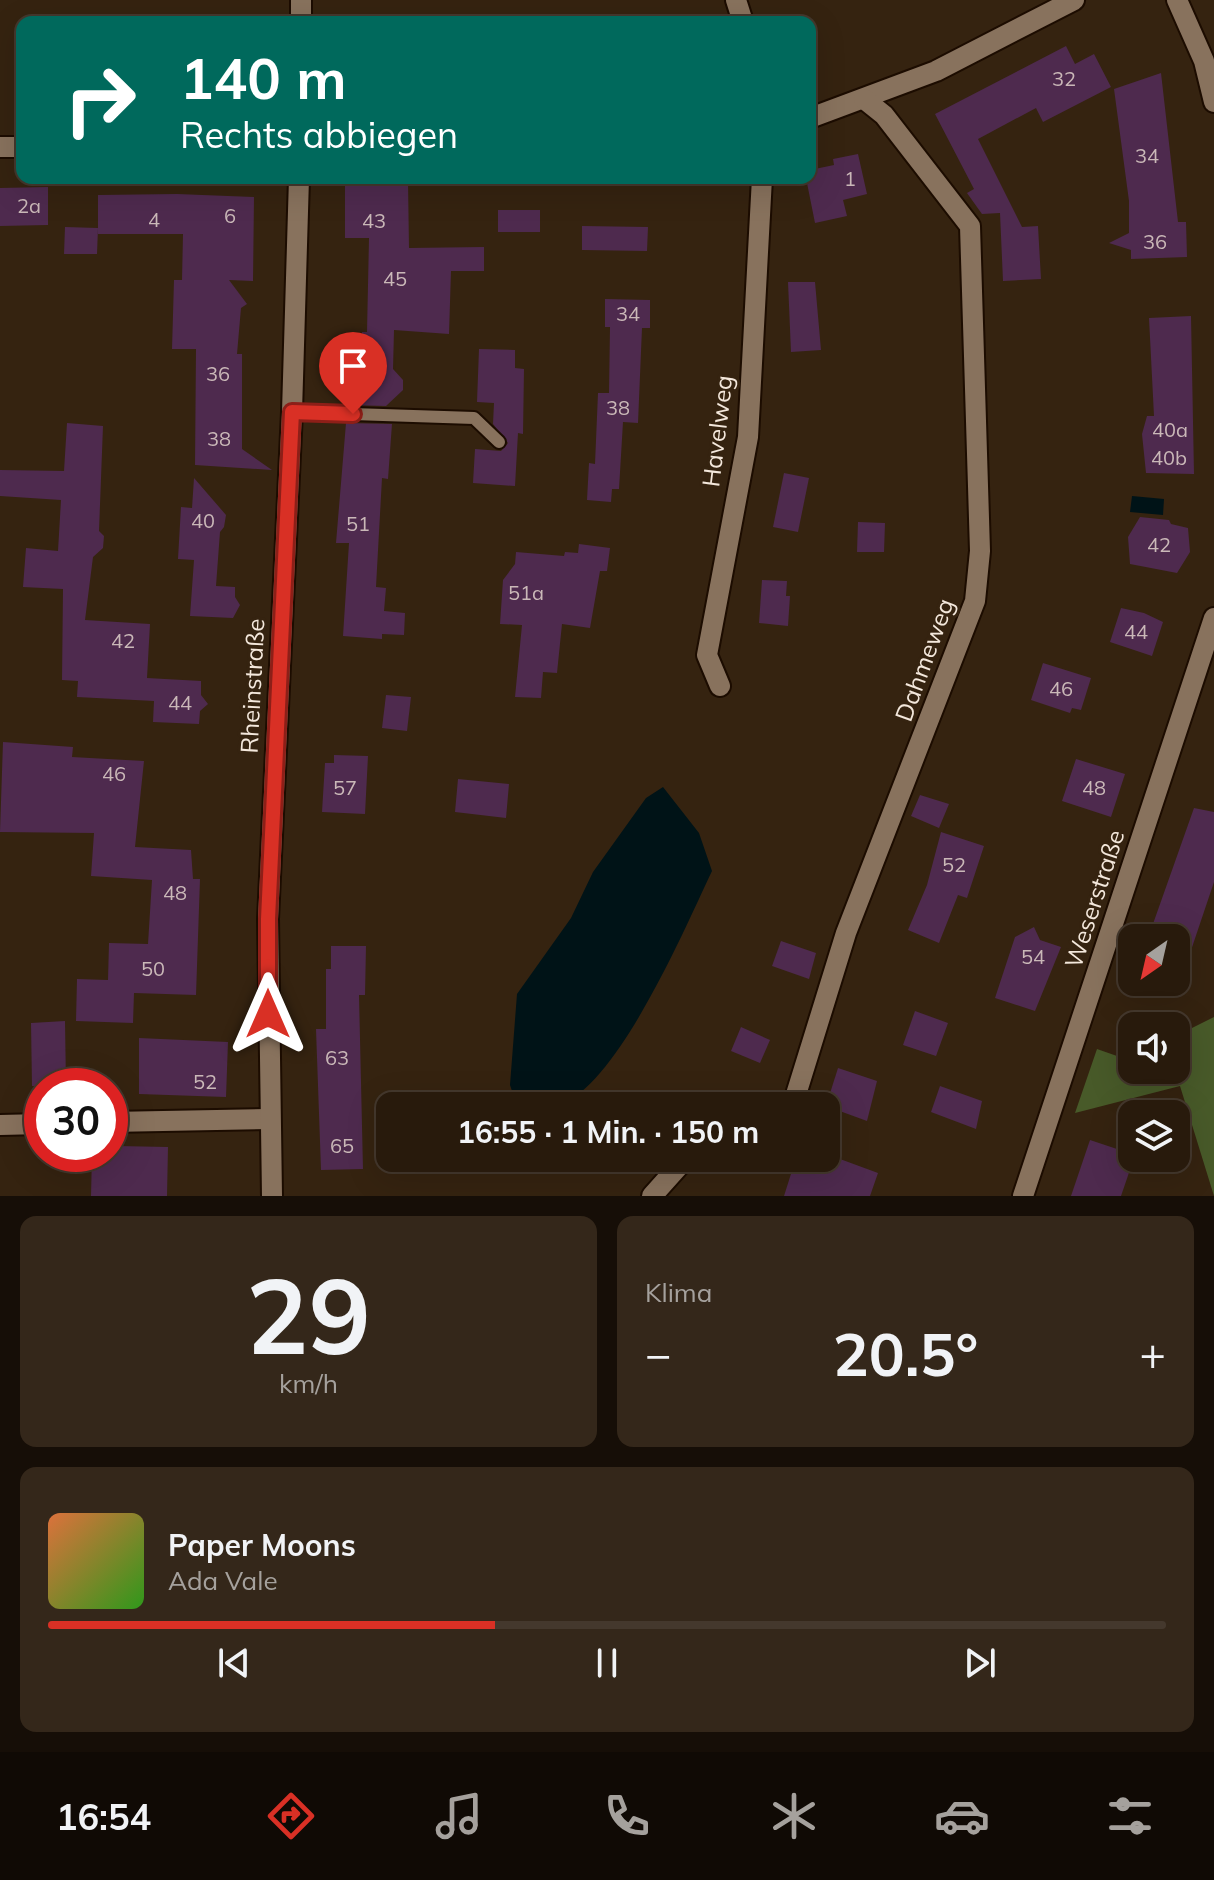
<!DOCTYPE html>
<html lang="de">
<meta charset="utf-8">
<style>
:root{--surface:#281a0c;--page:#34271a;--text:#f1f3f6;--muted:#a5a19d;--line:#44382d;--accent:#d93025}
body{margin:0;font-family:Mulish,sans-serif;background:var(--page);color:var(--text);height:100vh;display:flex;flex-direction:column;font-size:30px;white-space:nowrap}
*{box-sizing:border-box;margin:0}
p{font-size:26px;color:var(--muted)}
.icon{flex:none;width:44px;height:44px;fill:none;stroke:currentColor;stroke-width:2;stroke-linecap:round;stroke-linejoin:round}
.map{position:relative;height:1196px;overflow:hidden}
.drawer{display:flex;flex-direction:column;gap:20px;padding:20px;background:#160e07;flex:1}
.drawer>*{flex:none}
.hud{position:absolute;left:16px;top:16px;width:800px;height:168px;border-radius:16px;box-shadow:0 8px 32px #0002,0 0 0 2px var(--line);background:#00695c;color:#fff;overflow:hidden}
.needle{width:52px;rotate:214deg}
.controls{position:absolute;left:1118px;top:924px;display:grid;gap:16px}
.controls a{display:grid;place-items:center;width:72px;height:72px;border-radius:16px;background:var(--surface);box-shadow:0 8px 32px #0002,0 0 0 2px var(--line);font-size:40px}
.speed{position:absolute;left:24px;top:1068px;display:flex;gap:16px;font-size:40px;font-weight:700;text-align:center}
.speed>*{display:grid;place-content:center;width:104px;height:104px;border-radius:50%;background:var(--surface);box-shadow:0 8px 32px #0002,0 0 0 2px var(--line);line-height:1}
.speed .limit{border:12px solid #d22;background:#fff;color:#111}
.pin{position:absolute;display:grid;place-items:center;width:68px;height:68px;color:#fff;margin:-82px -34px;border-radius:50% 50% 50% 0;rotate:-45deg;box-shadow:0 0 8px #0007}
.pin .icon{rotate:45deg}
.me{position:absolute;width:88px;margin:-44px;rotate:0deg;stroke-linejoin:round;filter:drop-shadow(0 0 6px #0008)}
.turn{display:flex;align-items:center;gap:28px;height:168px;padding:0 32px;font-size:36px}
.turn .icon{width:104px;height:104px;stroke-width:2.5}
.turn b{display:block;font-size:56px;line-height:68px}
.big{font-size:60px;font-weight:700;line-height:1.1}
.drawer .widget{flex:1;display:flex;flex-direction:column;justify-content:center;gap:12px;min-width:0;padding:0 28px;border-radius:16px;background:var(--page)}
.drawer .dial{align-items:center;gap:0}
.dial b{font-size:104px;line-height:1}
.song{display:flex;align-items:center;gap:24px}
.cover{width:96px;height:96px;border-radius:12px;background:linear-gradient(135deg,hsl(20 70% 55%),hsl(110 70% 35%))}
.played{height:8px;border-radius:4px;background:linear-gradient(90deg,var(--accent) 40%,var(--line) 40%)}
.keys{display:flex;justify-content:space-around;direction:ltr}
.heat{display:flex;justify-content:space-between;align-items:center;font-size:44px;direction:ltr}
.drawer .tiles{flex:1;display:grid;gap:20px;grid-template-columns:1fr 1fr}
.widget:last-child{grid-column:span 2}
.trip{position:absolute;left:376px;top:1092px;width:464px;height:80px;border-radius:16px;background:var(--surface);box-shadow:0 8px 32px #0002,0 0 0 2px var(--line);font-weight:700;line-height:80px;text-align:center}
.tabs{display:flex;height:128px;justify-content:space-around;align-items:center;background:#100a05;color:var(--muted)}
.tabs .icon{width:56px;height:56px}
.tabs .active{color:var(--accent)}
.tabs b{font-size:36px;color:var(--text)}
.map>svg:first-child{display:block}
</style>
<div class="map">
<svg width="1214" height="1196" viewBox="0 0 1214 1196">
<rect width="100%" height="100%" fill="#352310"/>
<polygon fill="#485a29" points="1214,1017 1214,1196 1180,1086 1075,1113 1097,1049 1117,1056 1132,1052 1132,1070 1176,1070 1176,1036"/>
<g fill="#001317">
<polygon points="1132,496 1164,499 1163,515 1130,512"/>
<path d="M663,787L699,833L712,871C685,928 619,1083 560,1105C548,1109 530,1106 517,1106L510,1085L517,994L571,918L593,872L646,798Z"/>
</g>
<g fill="#4e2a4e">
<polygon points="1066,46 1075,64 1094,54 1111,87 1043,122 1036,108 978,139 1022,227 1038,226 1041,279 1003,281 1000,213 982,214 967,193 974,189 935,114"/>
<polygon points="1161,73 1178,222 1186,222 1187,257 1131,259 1131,250 1109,243 1129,233 1129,201 1114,89"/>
<polygon points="858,154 867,194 843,200 847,216 815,223 806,178 810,178 810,170 834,165 833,159"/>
<polygon points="345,180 408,181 409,248 484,247 484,271 451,271 449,334 394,330 393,369 403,380 403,390 386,406 348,405 348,342 362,343 362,332 367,332 369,238 345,238"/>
<polygon points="48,187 48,225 0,226 0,188"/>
<polygon points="177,194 254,197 253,281 229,280 247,304 241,308 237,354 242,354 242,449 272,470 195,465 196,349 172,349 174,280 182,280 183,234 98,234 98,195"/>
<rect x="498" y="210" width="42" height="22"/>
<polygon points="582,226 648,227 647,251 582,250"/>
<polygon points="65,227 98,228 97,254 64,254"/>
<polygon points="788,282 815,282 821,350 791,352"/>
<polygon points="605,299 650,300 650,328 642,328 638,423 623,422 619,489 612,489 611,502 587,500 589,463 595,464 598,393 609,393 610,327 605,327"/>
<polygon points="1191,316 1194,474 1146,473 1142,434 1147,416 1154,416 1149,318"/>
<polygon points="479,349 515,350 515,368 524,369 523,434 518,433 515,486 473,483 475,449 501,451 508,443 493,424 494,403 477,402"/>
<polygon points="67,423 103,426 99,531 104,536 103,548 93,557 85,620 150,624 147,678 201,681 201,695 208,704 200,711 199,724 153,722 154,701 77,697 78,681 62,680 63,589 23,587 26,548 58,551 61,500 0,496 0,470 64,471"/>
<polygon points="346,423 392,424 388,479 382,478 376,587 386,588 384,611 405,613 404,635 382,634 382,639 343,636 349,543 336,543"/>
<polygon points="784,473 809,478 798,532 773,527"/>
<polygon points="194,478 226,515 224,527 220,532 216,586 235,587 235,597 240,605 233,618 190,616 194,560 178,559 181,507 192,508"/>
<polygon points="1140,517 1169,520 1171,524 1188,528 1190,552 1177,573 1130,564 1128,537"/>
<polygon points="858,522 885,523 884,552 857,552"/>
<polygon points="579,544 610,548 607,571 600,571 590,628 562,624 557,673 543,672 541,698 515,697 522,625 500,624 503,580 515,564 516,552 564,556 565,552 578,553"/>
<polygon points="762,580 787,581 786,596 790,596 788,626 759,623"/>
<polygon points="1121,608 1144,613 1163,622 1152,656 1110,642"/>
<polygon points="1043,663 1091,678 1081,710 1072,708 1070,713 1031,700"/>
<polygon points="386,695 411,697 407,731 382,728"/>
<polygon points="3,742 73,747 72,757 144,761 135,847 191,850 193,879 200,879 196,995 134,993 133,1023 76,1021 77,979 108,980 109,943 148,944 152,880 91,876 94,833 0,832"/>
<polygon points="334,755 368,756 365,814 322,812 325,763 334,763"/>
<polygon points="1076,759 1125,774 1111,817 1062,801"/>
<polygon points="458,779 509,784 506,818 455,812"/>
<polygon points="920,795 949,804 939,828 911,816"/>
<polygon points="1194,808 1214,812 1214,882 1180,983 1176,982 1176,938 1148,938"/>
<polygon points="941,832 984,846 967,898 958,895 939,943 908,930 927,885"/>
<polygon points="1034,927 1040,940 1061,947 1035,1011 995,998 1015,937"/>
<polygon points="781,941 816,953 809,979 772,966"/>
<polygon points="331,946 366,946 365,995 359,995 363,1169 321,1170 316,1029 326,1029 326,969 331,969"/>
<polygon points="915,1011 948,1023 936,1056 903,1045"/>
<polygon points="65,1021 66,1086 32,1086 31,1023"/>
<polygon points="741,1027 770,1040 760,1063 731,1051"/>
<polygon points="139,1038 228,1042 226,1097 139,1094"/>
<polygon points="838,1068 877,1081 867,1121 826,1106"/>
<polygon points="940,1086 982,1101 976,1129 931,1112"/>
<polygon points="1090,1140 1132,1154 1134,1158 1121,1196 1071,1196"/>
<polygon points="118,1146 168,1147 167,1196 91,1196 92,1154 110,1154 118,1152"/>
<polygon points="796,1158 837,1168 840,1159 878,1173 870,1196 784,1196"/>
</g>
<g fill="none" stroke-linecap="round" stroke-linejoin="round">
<g stroke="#1c0c00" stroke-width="16">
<polyline id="lane" points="292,412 474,418 499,442"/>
</g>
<g stroke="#1c0c00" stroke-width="24">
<g id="street">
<polyline points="736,0 743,22"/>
<polyline points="1177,0 1204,61 1214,102"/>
<polyline points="301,22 301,0"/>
<polyline points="810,118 936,71 1074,0"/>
<polyline points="0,147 22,147"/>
<polyline points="720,686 707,655 748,437 762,178"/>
<polyline points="785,1106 794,1101 846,933 975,601 980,551 970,226 884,115 864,99"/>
<polyline points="110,1122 268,1119"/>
<polyline points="0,1125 42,1124"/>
<polyline points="272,1196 268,919 292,412 299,178"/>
<polyline points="652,1196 686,1158"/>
<polyline points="1023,1196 1214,618"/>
</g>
</g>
<use href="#lane" stroke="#88725d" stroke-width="12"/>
<use href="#street" stroke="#88725d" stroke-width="20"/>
</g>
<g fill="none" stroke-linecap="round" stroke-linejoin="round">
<g stroke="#8d1f18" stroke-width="20">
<polyline id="route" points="268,1014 268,919 292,412 353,414"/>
</g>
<use href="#route" stroke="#d93025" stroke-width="14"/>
</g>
<g text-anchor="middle" stroke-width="6" stroke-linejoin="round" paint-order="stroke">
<g font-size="20" fill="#cab8b8">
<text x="1064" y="86">32</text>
<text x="1147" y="163">34</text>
<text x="850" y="186">1</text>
<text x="29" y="213">2a</text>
<text x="230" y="223">6</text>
<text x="154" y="227">4</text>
<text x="374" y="228">43</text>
<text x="1155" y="249">36</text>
<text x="395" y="286">45</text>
<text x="628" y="321">34</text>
<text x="218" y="381">36</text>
<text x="618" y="415">38</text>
<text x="1170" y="437">40a</text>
<text x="219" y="446">38</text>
<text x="1169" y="465">40b</text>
<text x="203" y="528">40</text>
<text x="358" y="531">51</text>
<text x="1159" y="552">42</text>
<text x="526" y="600">51a</text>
<text x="1136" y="639">44</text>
<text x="123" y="648">42</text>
<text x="1061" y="696">46</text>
<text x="180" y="710">44</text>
<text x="114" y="781">46</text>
<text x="345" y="795">57</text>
<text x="1094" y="795">48</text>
<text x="954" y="872">52</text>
<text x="175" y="900">48</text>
<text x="1033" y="964">54</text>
<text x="153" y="976">50</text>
<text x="337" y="1065">63</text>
<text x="205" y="1089">52</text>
<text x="342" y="1153">65</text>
</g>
<g font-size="24" fill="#f4e8dc" stroke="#352310">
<text transform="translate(718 431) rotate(-83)" y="8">Havelweg</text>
<text transform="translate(925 660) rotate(-70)" y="8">Dahmeweg</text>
<text transform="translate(253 686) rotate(-87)" y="8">Rheinstraße</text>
<text transform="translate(1095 899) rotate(-72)" y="8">Weserstraße</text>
</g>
</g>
</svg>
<div class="controls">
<a><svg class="needle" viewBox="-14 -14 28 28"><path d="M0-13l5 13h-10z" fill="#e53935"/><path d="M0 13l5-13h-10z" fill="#a5a19d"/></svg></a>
<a><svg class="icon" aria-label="sound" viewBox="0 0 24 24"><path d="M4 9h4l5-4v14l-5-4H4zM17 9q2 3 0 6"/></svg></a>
<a><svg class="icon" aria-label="layers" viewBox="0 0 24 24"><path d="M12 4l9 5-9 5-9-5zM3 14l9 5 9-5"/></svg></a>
</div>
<div class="speed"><div class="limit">30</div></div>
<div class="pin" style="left:353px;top:414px;background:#d93025"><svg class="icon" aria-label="arrive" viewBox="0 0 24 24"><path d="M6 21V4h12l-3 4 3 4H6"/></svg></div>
<svg class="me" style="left:268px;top:1014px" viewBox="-20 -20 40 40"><path d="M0-17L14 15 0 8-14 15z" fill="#d93025" stroke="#fff" stroke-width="4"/></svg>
<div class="trip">16:55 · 1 Min. · 150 m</div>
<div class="hud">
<div class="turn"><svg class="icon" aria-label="right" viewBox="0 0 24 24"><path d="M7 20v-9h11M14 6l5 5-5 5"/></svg><div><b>140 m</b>Rechts abbiegen</div></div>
</div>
</div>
<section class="drawer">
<div class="tiles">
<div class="widget dial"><b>29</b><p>km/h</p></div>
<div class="widget"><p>Klima</p>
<div class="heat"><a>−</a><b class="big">20.5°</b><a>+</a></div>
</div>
<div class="widget">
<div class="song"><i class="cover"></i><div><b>Paper Moons</b><p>Ada Vale</p></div></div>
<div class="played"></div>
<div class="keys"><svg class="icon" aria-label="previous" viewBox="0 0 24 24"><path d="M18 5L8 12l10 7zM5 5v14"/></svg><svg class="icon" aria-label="pause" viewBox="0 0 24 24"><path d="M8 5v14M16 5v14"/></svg><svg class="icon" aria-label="next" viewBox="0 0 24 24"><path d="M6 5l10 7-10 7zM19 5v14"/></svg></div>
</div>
</div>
</section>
<nav class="tabs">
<b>16:54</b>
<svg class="icon active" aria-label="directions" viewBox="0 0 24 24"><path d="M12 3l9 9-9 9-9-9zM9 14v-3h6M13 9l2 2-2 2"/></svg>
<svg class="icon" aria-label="music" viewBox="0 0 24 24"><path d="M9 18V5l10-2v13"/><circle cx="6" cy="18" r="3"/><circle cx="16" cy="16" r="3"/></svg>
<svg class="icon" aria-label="phone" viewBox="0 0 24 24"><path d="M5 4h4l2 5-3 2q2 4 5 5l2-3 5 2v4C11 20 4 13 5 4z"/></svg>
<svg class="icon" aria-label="climate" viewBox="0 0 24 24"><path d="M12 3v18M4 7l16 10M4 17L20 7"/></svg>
<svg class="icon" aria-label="car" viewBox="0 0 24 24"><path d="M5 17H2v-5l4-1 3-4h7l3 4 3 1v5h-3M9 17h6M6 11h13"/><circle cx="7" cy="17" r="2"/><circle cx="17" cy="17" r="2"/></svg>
<svg class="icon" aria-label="filters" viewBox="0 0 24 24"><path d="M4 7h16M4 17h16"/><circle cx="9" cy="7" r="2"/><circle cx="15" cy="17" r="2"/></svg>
</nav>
